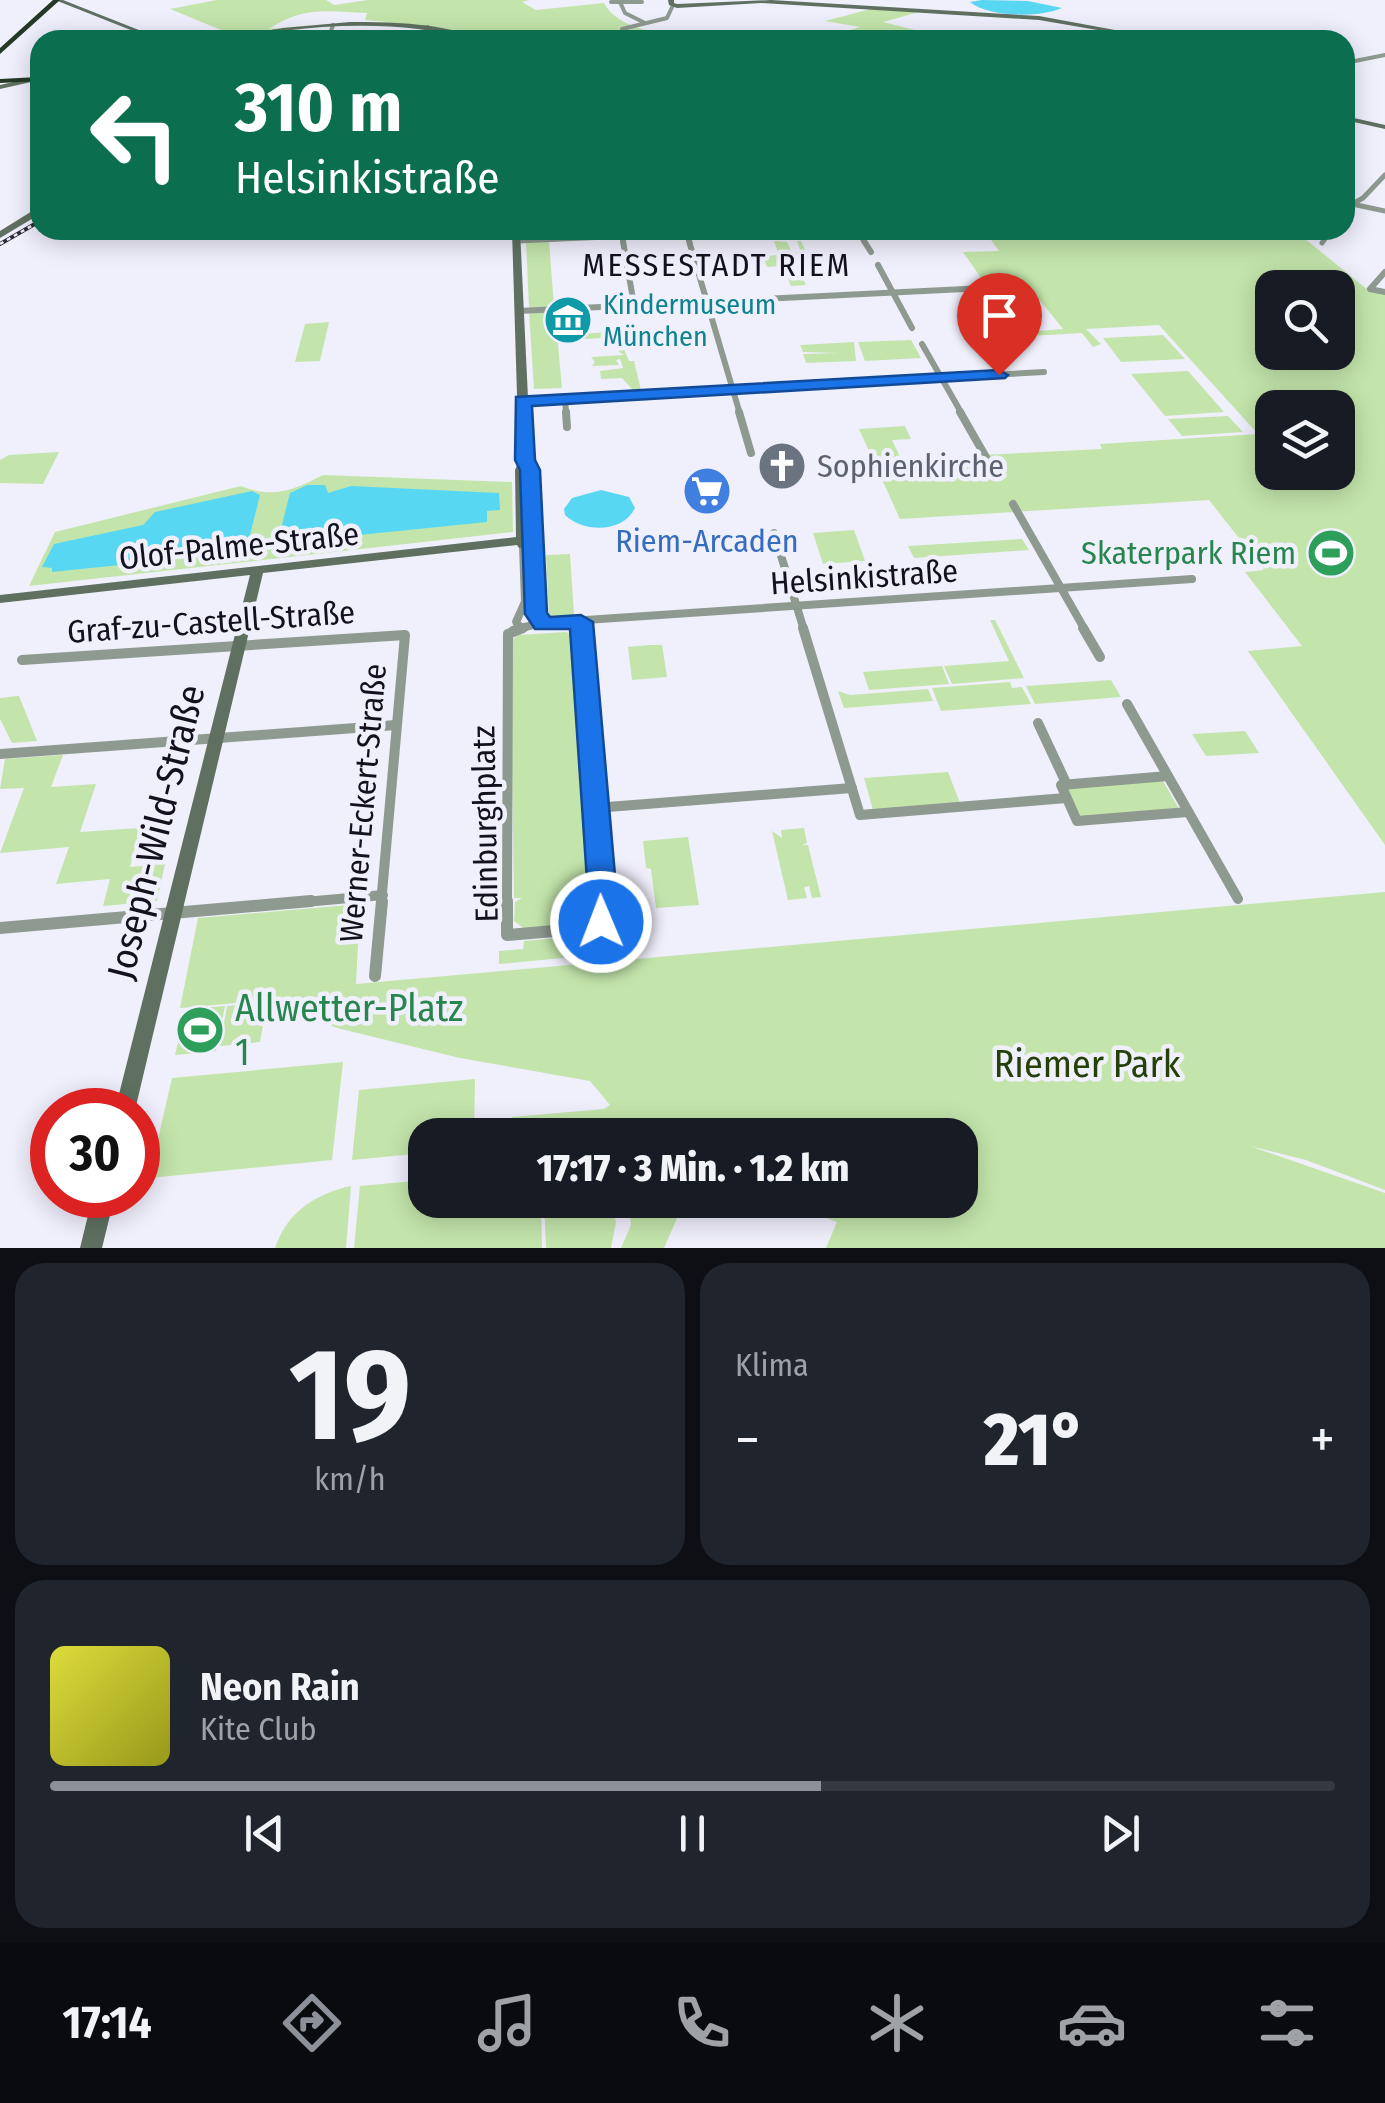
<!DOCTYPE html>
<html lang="de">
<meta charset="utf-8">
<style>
:root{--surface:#171b24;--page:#20242c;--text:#f1f3f6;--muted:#9ea1a6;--line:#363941;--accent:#8c9099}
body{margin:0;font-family:"Fira Sans Condensed",sans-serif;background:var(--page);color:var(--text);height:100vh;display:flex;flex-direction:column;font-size:38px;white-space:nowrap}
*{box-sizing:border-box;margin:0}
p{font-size:32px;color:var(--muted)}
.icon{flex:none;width:55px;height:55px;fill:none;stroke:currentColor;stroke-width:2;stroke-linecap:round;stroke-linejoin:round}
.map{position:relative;height:1248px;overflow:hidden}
.side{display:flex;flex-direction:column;gap:15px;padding:15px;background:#0d0f14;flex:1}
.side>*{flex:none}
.guide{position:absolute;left:30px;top:30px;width:1325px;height:210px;border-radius:30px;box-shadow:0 5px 25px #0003;background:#0b6e4f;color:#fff;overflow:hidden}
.tools{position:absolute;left:1255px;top:270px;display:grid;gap:20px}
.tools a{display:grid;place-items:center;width:100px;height:100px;border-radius:20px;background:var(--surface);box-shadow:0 5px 25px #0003;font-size:50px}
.speed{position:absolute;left:30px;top:1088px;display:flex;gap:20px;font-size:50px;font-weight:700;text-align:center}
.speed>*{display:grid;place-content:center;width:130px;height:130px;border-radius:50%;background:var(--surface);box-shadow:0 5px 25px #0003;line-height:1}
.speed .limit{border:15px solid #d22;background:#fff;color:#111}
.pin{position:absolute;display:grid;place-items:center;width:85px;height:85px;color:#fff;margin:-102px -42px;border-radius:50% 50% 50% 0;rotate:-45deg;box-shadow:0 0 10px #0007}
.pin .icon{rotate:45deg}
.me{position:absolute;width:110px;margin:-55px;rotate:359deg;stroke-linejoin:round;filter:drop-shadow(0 0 8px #0008)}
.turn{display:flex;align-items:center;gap:35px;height:210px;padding:0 40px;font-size:45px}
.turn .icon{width:130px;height:130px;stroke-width:2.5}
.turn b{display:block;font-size:70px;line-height:85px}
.big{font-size:75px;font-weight:800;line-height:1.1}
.side .widget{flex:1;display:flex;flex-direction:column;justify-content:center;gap:15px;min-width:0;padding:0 35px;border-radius:30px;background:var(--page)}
.side .dial{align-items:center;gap:0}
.dial b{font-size:130px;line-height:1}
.song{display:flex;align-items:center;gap:30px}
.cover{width:120px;height:120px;border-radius:15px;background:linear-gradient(135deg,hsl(60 70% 55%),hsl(60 70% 35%))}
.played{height:10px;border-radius:5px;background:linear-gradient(90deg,var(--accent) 60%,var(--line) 60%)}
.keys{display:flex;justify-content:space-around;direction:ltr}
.heat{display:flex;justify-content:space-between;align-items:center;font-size:55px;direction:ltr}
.side .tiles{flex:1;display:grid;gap:15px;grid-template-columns:1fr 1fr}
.widget:last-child{grid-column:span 2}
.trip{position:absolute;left:408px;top:1118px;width:570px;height:100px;border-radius:30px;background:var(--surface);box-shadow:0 5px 25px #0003;font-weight:800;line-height:100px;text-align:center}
.dock{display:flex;height:160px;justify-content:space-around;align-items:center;background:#090b0e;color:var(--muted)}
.dock .icon{width:70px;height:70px}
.dock .selected{color:var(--accent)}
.dock b{font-size:45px;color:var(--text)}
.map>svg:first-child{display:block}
</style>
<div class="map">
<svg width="1385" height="1248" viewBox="0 0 1385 1248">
<rect width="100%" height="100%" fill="#f0effc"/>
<g fill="#c3e5ab" fill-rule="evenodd">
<path d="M217,0H326L334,5L368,0H529L522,2L536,10L604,3C618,30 660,32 689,40H485L444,28L366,22H390L365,20L367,13C329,12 305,5 269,29L314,25L192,40L221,30L170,9Z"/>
<polygon points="871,9 919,12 883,22 955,40 816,40 860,27 825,21"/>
<path d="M984,230H1294L1368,290L1385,294V845L1248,651L1302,646L1245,572L1264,570L1209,500L900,519L859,429L905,426L911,439L892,440L901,459L1102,449L1100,444L1258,434L1159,325L1086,329L1101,344L1093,347L1082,333L1028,336L1025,332L1063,329L1030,288L986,285L963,252L999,251ZM1272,288H1338V352H1272ZM1272,408H1338V472H1272Z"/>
<polygon points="526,241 549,241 554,307 529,308"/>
<polygon points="774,241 787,242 792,253 801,252 797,241 801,241 812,265 797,265 806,285 791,286 782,266 767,267 763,256 779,255"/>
<polygon points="529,312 555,312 562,388 534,389"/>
<polygon points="329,322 320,361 295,362 305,324"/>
<polygon points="622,331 618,335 629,361 634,361 641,390 633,390 622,378 601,379 600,371 623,368 620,359 616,360 619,365 592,366 595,362 591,357 624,355 619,352 618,337 584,339 583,334 567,335"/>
<polygon points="1163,335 1185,359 1121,362 1103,338"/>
<polygon points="911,340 921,358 865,361 858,342"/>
<polygon points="854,342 856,361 806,363 803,354 840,353 803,352 800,345"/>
<polygon points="1188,371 1224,412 1165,416 1131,374"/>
<polygon points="1228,416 1243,432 1182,436 1168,419"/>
<polygon points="59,452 43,484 0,483 0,460 9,455"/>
<path d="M323,475L512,482L513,532L29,586L55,532L241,486C273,499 294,490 323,475Z"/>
<polygon points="854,530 865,561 823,564 813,533"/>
<polygon points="1022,539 1029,550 914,558 908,546"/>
<polygon points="570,554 574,615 549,616 546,555"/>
<polygon points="990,620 995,620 1024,678 952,684 944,666 1009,661"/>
<polygon points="566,632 576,637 598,911 596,920 586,924 526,930 514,921 515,902 522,898 514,898 510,641 519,635"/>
<polygon points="650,645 662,645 667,677 632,680 628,647"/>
<polygon points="942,666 949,684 869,690 863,672"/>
<polygon points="1111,680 1121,697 1035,704 1026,686"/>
<polygon points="1010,682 1012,688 1022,687 1031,704 941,711 932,688"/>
<polygon points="928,689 933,701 844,708 838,691 850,695"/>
<polygon points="18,696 19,696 37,741 12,743 0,719 0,698"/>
<polygon points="1245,731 1259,753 1206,756 1192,734"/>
<polygon points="63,755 51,787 96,784 80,832 140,828 130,867 165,864 157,901 103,906 110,879 56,884 69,847 0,853 24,788 0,789 5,759"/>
<polygon points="948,772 960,803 873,810 864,778"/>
<polygon points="1163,781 1179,809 1080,817 1067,788"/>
<polygon points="804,828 807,843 802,845 808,845 821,897 812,898 809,886 804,887 807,898 788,900 772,831 782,838 781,830"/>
<polygon points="688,837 699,905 656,908 651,869 646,868 643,841"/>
<polygon points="1385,892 1385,1190 1306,1160 1250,1146 1385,1193 1385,1248 826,1248 837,1222 779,1200 960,1200 960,1135 606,1135 605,1131 512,1135 512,1117 604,1109 610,1105 590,1081 460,1058 337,1028 271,1000 180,1008 198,918 360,904 356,984"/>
<polygon points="614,933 615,953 499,964 499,951 523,949 524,941"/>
<polygon points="267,1002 260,1042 220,1046 227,1006"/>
<polygon points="225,1006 216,1051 175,1055 186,1009"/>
<polygon points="343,1062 332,1160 149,1178 172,1078"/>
<polygon points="475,1079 474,1135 425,1135 425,1153 352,1160 359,1090"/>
<polygon points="425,1180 425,1200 541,1200 542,1248 354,1248 360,1186"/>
<path d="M351,1186L346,1248H275C287,1212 315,1194 351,1186Z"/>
<polygon points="544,1200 610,1200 616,1222 611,1248 546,1248"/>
<polygon points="629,1200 685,1200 664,1248 621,1248 631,1225"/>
</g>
<g fill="#58d7f3">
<path d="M982,0L1028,1L1062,8C1036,19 987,16 970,2Z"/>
<polygon points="307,485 325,485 328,493 351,486 499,493 500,510 487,511 487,522 359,535 331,528 304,533 304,541 277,544 290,493"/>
<path d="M601,490L629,497L635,508C623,533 584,533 565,515L564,509L572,498Z"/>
<polygon points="252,491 260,495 247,547 146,562 144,557 120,562 120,565 52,572 52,568 42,567 54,544 143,525 155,512"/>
</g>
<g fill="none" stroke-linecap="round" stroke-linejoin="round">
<g stroke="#8e998f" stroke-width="4">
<polyline points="611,2 642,2"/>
<polyline points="620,2 625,13 645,23"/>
<polyline points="622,29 667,18 673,5"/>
<polyline points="266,40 274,31"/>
<polyline points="328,40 333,25"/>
<polyline points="422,40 428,27"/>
<polyline points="1345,63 1385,55"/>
</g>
<g stroke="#8e998f" stroke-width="5">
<polyline points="1352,204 1385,211"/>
<polyline points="1345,208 1363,198 1385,175"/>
<polyline points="621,230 623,243"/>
<polyline points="686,230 690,243"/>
<polyline points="857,230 865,243"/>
<polyline points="517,241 766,230"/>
<polyline points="1322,243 1331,230"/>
</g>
<g stroke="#8e998f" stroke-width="6">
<polyline points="623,241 634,305"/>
<polyline points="689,241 740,414"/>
<polyline points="864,241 871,252"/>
<polyline points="878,265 912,328"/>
<polyline points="1385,272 1370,289 1385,292"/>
<polyline points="519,311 985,288"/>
<polyline points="922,344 962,414"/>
<polyline points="565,397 566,414"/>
<polyline points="523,401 1044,372"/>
</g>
<g stroke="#8e998f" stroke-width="8">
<polyline points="566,412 567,427"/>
<polyline points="739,412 751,453"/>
<polyline points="960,412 987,459"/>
<polyline points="1013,504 1085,630"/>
<polyline points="774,533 804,630"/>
<polyline points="533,545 536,614 541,623"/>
<polyline points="581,621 582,630"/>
<polyline points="541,623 1192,579"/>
<polyline points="520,627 516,622 525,602 523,546"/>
<polyline points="513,630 541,623"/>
</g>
<g stroke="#8e998f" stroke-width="10">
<polyline points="582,628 603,904"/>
<polyline points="803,628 860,815 1066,798"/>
<polyline points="1083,628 1100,657"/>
<polyline points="22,660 405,635 381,904"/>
<polyline points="1127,704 1238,899"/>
<polyline points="1038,723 1067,785"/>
<polyline points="0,754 396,725"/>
<polyline points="1168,776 1061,785 1077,821 1188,812"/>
<polyline points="595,808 852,788"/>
<polyline points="282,904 383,895"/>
<polyline points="507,904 508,634 523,628"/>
</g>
<g stroke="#8e998f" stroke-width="12">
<polyline points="507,901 507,935 589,928 601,922 603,901"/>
<polyline points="0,928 311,901"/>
<polyline points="375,976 382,901"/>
</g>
<g fill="#5f7061" fill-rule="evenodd">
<polygon points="55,0 63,0 164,40 156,40"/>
<polygon points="668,0 674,0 674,3 677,4 771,0 1039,16 1169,40 1156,40 1039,20 761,3 677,8 669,5"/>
<path d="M350,22C394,22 443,23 484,40H474C411,23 348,23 283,31C260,34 237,40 214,40L283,28Z"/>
<polygon points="40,76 40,80 0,89 0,85"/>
<polygon points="1345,116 1385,125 1385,129 1345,120"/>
<polygon points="37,208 40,208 40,214 0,238 0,231"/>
<polygon points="512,230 520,230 531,461 527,470 527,487 535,487 537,490 539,545 533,549 519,548 517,545 263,573 135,1110 115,1110 250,575 0,603 0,595 516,537 515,470 519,461"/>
<polygon points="93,1195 115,1195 102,1248 80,1248"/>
</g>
<g fill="#243a27" fill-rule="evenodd">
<polygon points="53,0 60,0 0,54 0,48"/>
<polygon points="38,77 40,81 0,83 0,79"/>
</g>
<g stroke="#2c2b36" stroke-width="4">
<polyline id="rail" points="0,244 40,221"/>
</g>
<use href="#rail" stroke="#f0effc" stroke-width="2.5" stroke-dasharray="4" stroke-linecap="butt"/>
</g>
<polygon fill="#1a73e8" stroke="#114b97" stroke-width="2.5" points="999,370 1008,375 1005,378 532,406 535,460 540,470 547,613 550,617 581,615 593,622 618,910 612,930 601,933 591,930 587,922 589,910 570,629 535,629 525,614 520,470 515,460 516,397"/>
<defs>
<g id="museum-disc" transform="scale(2.5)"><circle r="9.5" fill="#0f9aa8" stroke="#f0effc"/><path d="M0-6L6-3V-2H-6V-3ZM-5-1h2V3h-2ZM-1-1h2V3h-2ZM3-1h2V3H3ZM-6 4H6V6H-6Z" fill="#fff"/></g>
<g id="church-disc" transform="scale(2.5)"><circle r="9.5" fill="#6b7280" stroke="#f0effc"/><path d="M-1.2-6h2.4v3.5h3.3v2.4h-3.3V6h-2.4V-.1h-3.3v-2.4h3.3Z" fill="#fff"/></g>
<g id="supermarket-disc" transform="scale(2.5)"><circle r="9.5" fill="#3f7fe0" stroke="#f0effc"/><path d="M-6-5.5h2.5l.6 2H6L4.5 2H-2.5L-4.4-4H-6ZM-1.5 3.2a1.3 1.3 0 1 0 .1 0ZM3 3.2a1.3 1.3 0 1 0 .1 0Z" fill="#fff"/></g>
<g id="stadium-disc" transform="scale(2.5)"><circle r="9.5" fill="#2e9e5b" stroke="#f0effc"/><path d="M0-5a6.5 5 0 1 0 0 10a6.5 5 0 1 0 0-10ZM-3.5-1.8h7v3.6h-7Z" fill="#fff"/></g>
</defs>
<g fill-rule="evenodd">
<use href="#museum-disc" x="568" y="320"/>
<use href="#church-disc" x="782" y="466"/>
<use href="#supermarket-disc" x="707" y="491"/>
<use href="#stadium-disc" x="1331" y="553"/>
<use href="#stadium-disc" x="200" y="1030"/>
</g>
<g text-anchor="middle" stroke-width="9" stroke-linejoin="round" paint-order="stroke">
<g font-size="28" fill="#0d838f" stroke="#f0effc" text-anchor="start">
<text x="603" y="314">Kindermuseum<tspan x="603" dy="32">München</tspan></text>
</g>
<g font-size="32" letter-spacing="2.5" fill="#12111c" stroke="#f0effc">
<text x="717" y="276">MESSESTADT RIEM</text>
</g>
<g font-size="32" fill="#5b616d" stroke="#f0effc" text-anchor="start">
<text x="817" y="477">Sophienkirche</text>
</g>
<g font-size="32" fill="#366cbe" stroke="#f0effc">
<text x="707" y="552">Riem-Arcaden</text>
</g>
<g font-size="32" fill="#12111c" stroke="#f0effc">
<text transform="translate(239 546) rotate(-6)" y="11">Olof-Palme-Straße</text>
<text transform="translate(864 577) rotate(-4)" y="11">Helsinkistraße</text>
<text transform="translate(211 622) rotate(-4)" y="11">Graf-zu-Castell-Straße</text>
<text transform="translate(363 803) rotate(-85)" y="11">Werner-Eckert-Straße</text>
<text transform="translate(485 824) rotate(-91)" y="11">Edinburghplatz</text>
</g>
<g font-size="32" fill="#27864d" stroke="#f0effc" text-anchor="end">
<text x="1296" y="564">Skaterpark Riem</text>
</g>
<g font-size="38" fill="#12111c" stroke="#f0effc">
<text transform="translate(156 832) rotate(-76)" y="13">Joseph-Wild-Straße</text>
</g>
<g font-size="38" fill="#27864d" stroke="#f0effc" text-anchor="start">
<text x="235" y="1021">Allwetter-Platz<tspan x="235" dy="44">1</tspan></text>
</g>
<g font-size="38" fill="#254108" stroke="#f0effc">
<text x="1087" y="1077">Riemer Park</text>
</g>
</g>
</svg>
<div class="tools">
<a><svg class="icon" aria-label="search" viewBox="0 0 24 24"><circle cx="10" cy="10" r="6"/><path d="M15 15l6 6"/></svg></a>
<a><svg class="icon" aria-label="layers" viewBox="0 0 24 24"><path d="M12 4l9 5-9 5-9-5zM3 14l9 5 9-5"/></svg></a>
</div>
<div class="speed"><div class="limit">30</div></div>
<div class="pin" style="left:999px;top:375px;background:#d93025"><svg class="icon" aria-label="arrive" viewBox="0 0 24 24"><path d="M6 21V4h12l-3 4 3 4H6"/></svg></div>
<svg class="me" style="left:601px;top:922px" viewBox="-20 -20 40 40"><circle r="17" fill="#1a73e8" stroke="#fff" stroke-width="3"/><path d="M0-11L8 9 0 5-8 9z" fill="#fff"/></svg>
<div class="trip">17:17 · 3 Min. · 1.2 km</div>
<div class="guide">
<div class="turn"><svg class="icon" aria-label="left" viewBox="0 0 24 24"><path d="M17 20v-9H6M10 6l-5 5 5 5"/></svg><div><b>310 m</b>Helsinkistraße</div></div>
</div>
</div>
<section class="side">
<div class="tiles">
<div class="widget dial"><b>19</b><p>km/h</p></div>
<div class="widget"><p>Klima</p>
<div class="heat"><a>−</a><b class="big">21°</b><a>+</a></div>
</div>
<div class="widget">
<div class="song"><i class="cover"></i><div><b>Neon Rain</b><p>Kite Club</p></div></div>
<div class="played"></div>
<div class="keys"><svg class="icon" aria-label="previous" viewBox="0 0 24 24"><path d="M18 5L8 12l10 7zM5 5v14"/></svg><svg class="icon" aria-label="pause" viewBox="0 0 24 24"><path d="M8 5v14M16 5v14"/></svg><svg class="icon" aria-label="next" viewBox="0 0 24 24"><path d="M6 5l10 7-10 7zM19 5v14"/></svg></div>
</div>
</div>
</section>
<nav class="dock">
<b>17:14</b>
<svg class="icon selected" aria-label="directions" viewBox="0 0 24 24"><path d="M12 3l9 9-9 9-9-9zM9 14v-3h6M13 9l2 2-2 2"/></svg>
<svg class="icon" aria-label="music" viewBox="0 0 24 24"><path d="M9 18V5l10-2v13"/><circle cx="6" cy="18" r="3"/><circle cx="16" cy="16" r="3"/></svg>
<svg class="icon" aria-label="phone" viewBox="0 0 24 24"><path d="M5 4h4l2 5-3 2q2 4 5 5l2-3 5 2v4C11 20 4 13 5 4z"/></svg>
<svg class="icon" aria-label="climate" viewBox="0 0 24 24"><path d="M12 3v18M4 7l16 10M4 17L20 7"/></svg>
<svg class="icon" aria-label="car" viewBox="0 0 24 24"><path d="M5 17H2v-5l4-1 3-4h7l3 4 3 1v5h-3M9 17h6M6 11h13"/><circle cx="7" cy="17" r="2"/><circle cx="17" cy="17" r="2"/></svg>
<svg class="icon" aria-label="filters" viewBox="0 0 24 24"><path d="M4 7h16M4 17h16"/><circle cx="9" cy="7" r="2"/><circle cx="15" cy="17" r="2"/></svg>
</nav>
